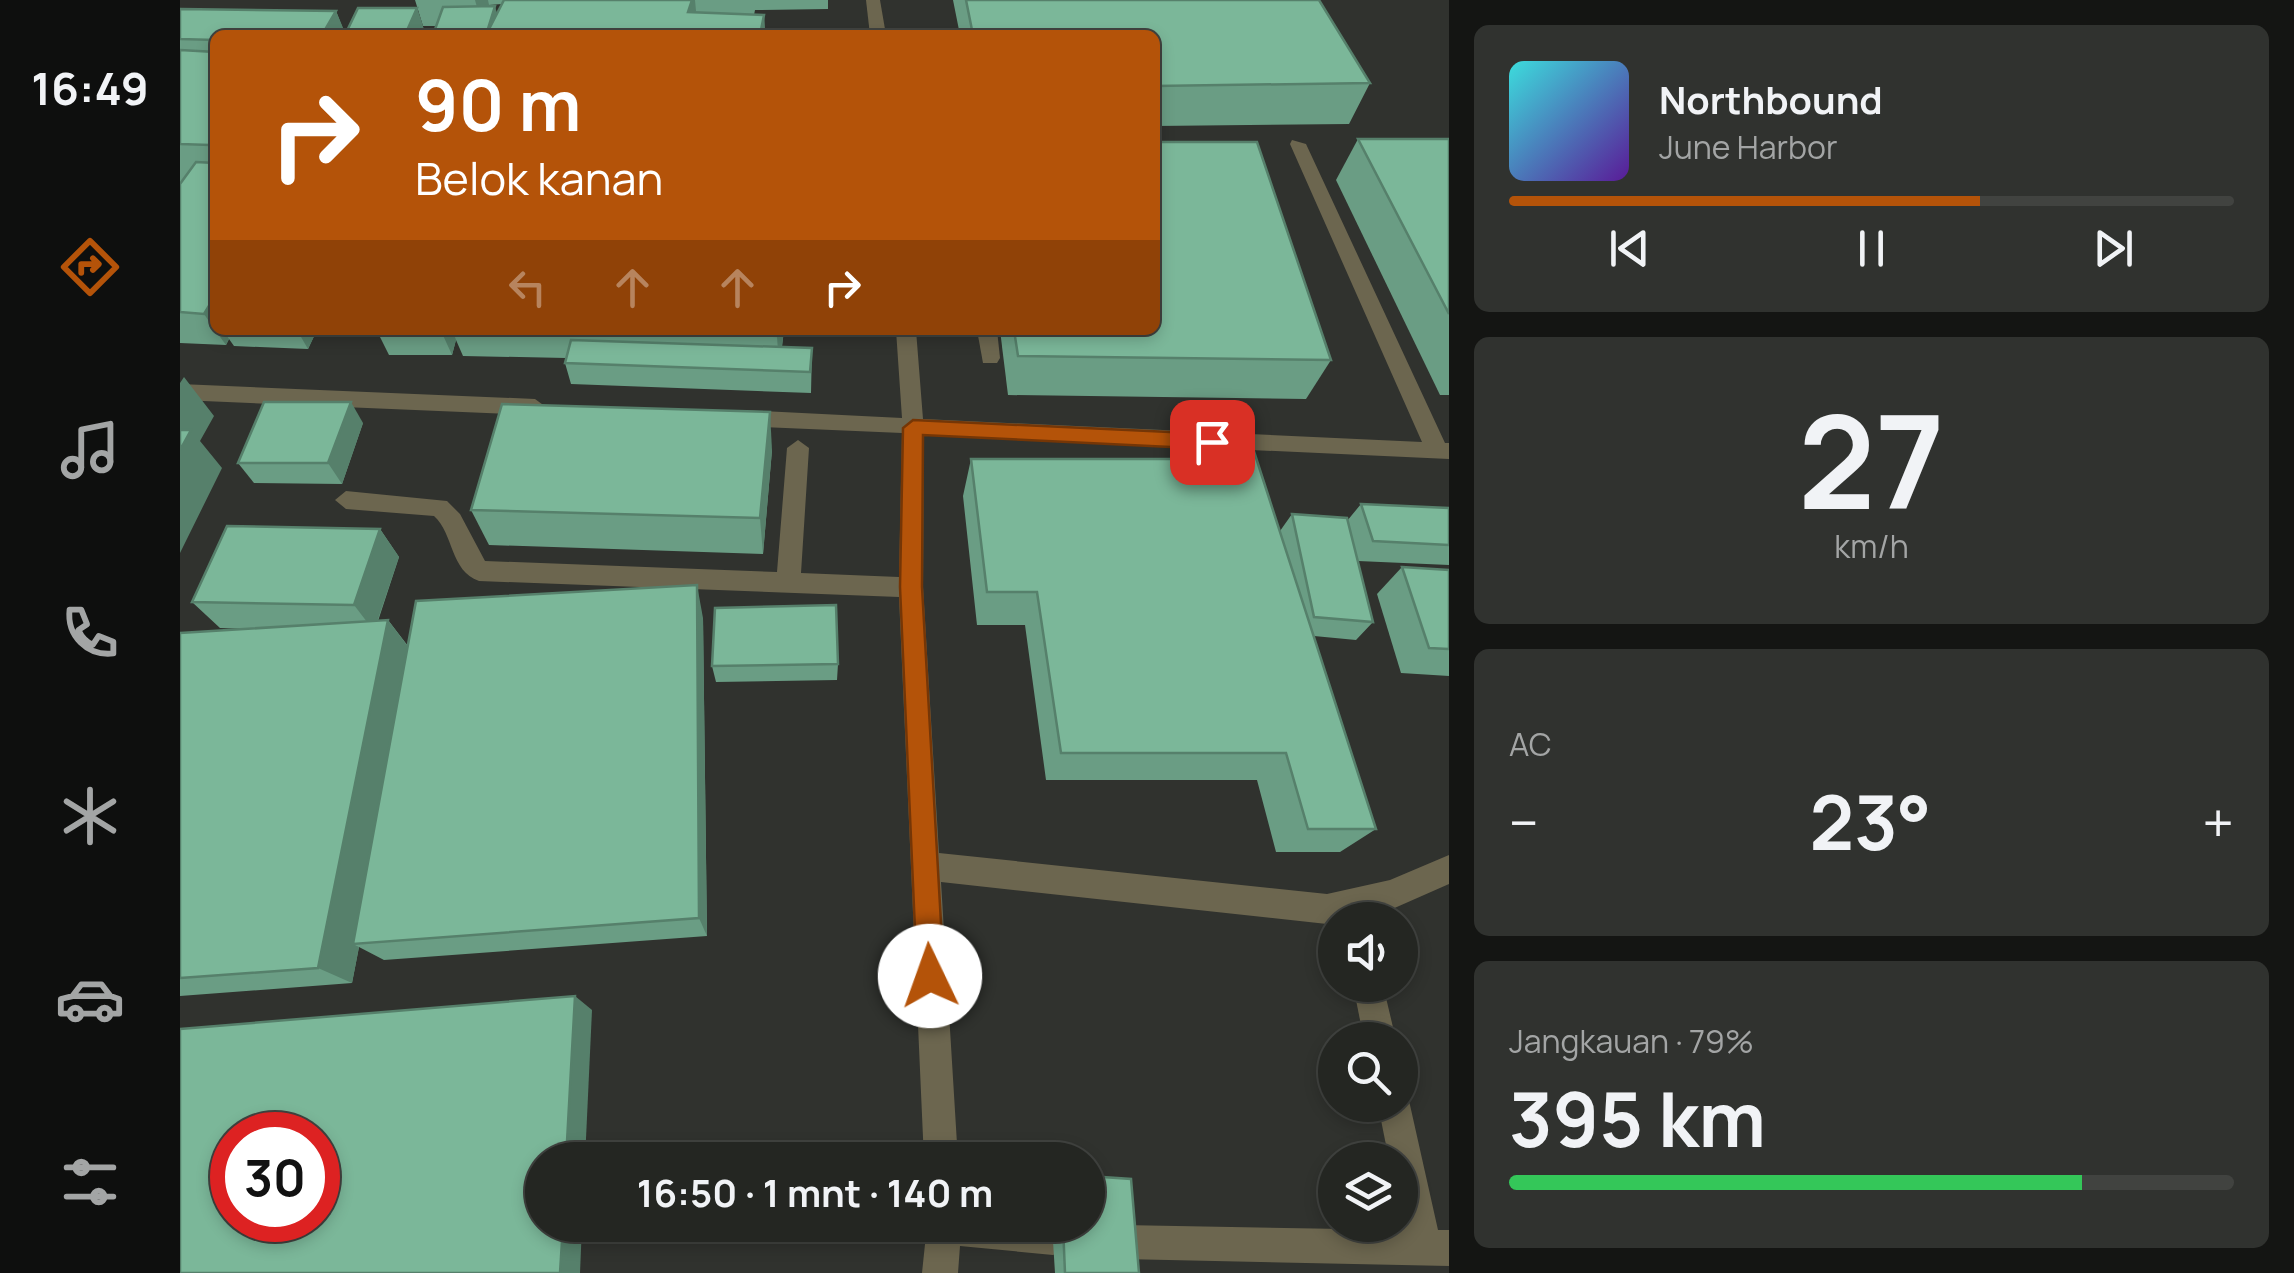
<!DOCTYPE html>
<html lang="id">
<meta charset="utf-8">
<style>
:root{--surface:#242622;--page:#30322f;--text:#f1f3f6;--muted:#a3a5a5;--line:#414340;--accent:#b45309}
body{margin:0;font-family:Manrope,sans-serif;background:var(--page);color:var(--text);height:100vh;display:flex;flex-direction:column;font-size:38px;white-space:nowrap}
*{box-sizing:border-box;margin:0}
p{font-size:32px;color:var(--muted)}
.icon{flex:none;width:55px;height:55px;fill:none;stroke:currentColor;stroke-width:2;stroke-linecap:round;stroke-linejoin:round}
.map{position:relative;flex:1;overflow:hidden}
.drawer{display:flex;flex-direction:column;gap:25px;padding:25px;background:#141513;width:845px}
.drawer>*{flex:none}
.banner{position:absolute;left:30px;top:30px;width:950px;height:305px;border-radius:15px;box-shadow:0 5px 15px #0003,0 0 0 2px var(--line);background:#b45309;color:#fff;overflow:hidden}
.fabs{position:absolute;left:1138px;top:902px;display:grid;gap:20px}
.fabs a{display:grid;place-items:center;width:100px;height:100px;border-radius:50%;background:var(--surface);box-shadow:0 5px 15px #0003,0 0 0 2px var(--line);font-size:50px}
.speed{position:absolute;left:30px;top:1112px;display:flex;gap:20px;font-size:50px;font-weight:700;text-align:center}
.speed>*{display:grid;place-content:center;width:130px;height:130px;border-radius:50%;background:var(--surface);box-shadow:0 5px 15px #0003,0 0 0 2px var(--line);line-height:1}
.speed .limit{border:15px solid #d22;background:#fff;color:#111}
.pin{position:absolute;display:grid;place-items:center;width:85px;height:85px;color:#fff;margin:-42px;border-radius:20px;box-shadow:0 5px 15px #0006}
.me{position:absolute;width:110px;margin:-55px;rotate:357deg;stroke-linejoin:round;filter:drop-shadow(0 0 8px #0008)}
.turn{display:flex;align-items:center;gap:35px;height:210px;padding:0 40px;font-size:45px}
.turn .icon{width:130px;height:130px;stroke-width:2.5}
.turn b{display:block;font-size:70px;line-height:85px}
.lanes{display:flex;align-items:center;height:95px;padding:0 40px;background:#0003;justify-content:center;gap:50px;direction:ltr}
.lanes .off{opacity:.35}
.big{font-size:75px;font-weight:700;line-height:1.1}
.drawer .tile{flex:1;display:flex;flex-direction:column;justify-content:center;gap:15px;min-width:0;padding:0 35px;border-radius:15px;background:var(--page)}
.drawer .dial{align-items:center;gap:0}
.dial b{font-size:130px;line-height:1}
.song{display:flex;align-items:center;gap:30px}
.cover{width:120px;height:120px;border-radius:15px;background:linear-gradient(135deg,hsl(180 70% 55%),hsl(270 70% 35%))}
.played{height:10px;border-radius:5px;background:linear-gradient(90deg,var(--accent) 65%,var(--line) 65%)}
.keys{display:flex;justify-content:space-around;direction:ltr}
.heat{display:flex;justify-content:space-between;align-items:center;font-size:55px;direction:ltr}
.charge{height:15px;border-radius:8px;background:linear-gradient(90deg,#34c759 79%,var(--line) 0)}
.trip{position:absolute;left:345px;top:1142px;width:580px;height:100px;border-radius:50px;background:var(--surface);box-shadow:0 5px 15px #0003,0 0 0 2px var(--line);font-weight:700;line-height:100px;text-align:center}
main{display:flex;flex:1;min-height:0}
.menu{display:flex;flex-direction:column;width:180px;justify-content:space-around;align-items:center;background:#0e0f0e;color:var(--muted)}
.menu .icon{width:70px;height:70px}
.menu .active{color:var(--accent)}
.menu b{font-size:45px;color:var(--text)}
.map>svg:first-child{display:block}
</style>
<main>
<nav class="menu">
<b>16:49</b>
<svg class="icon active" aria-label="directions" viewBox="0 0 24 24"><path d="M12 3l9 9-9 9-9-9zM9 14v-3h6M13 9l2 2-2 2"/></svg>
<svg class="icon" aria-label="music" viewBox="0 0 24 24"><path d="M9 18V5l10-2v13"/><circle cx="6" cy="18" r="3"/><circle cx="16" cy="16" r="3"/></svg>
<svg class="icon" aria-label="phone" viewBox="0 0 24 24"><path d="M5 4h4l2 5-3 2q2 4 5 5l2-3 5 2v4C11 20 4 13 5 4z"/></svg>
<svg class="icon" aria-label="climate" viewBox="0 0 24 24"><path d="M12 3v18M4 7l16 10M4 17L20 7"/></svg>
<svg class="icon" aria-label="car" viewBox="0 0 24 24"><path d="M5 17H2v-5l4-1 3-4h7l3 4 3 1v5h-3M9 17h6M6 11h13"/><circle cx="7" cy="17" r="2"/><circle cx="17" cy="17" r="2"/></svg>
<svg class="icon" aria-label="filters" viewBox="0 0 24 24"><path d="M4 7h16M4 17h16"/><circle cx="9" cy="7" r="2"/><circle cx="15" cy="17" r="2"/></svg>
</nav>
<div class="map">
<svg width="1269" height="1273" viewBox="0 0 1269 1273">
<rect width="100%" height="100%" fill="#30322e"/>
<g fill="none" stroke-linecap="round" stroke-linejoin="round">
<g fill="#6c664f" fill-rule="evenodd">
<polygon points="686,0 700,0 706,35 690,35"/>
<path d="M1112,140L1126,144L1265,443H1269V459L744,435L743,587L759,853L1147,894L1210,880L1269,855V884L1210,910L1147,924L761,882L778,1160H744L719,597L299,581C270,571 274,534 254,516L166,509L155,500L166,491L267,501L280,514L305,561L597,572L607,448L618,440L629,448L621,573L719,577L722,433L560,426L549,418L560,410L722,418L716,330H736L743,419L1242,442L1110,144Z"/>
<polygon points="797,330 817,330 820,358 817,363 803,363"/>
<polygon points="0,384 355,399 366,407 355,415 0,400"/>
<polygon points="1173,985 1203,985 1216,1040 1184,1040"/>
<polygon points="1220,1091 1226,1093 1230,1105 1258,1230 1269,1230 1269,1266 942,1259 930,1254 925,1242 930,1230 942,1225 1223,1230 1220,1160 1209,1160 1198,1105 1220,1105"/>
<polygon points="747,1225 884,1225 890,1238 885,1250 873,1255 780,1246 778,1273 742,1273"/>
</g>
</g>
<g fill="#6a9d84" fill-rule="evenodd">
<path d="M235,0H648V9L575,10L574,15H584L585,35H253L256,26H243ZM322,4L317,14L309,6V5Z"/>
<polygon points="773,0 1139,0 1190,83 1169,124 975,126 975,35 780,35"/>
<polygon points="237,8 244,30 242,35 35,35 35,330 137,330 128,349 54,346 49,339 46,345 0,343 0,9 156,11 165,34"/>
<polygon points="1178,139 1269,139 1269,395 1260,395 1156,180"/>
<polygon points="199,330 604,330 602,347 632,348 631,393 391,384 385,363 386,358 283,356 276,340 272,355 209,355 198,333"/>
<polygon points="820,330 975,330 1151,360 1126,399 828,395"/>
<polygon points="183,423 162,484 74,483 58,463"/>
<polygon points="1013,437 1100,531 1112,514 1167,521 1181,504 1269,508 1269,565 1178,561 1193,622 1176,640 1134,636 1196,829 1160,852 1096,852 1077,780 866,780 845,625 797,625 783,496 791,459 1002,459"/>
<polygon points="592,450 583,554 309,545 291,510"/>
<polygon points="200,529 219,557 198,621 208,620 228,646 523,618 527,936 204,960 179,947 172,983 0,996 0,633 69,629 40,628 12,602"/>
<polygon points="1222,567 1269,570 1269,676 1221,673 1197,594"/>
<polygon points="658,664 657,680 536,682 532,666"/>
<polygon points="872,1225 908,1225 959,1273 875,1273"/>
</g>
<g fill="#56806b">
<polygon points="295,0 308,0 309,5 302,25"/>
<polygon points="512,0 515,0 518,33 508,12"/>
<polygon points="315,6 321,28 306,35"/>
<polygon points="237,8 244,30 242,35 225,35"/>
<polygon points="156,11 166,35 142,35"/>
<polygon points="584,15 585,35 580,35"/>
<polygon points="35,296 35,330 24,314"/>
<polygon points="35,330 43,330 49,339 46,345"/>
<polygon points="117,330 137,330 128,349"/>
<polygon points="263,330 279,330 274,334 276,340 272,355 262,333"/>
<polygon points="598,330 604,330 599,367 597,336"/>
<polygon points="4,377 34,416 20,441 42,468 0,553 0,383"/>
<polygon points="171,402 183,423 162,484 148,463"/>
<polygon points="590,412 592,450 583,554 580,518"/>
<polygon points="200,529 219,557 194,631 174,605"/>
<polygon points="517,585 523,618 527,936 519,918"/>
<polygon points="208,620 232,652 173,944 179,947 172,983 138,968"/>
<polygon points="395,996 412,1010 405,1160 386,1160"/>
<polygon points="383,1225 402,1225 400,1273 380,1273"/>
</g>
<g fill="#7bb799" stroke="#56806b" stroke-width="2.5" fill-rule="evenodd">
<polygon points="324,0 512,0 508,12 584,15 580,35 306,35"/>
<polygon points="786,0 1139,0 1190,83 975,86 975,35 793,35"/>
<polygon points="315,6 306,35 253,35 263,7"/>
<polygon points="178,8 237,8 225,35 165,35"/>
<polygon points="0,9 156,11 142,35 35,35 35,40 0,39"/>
<polygon points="0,50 35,52 35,138 30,145 0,144"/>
<polygon points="1178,139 1269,139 1269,314"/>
<polygon points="975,142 1077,142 1151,360 838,356 834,330 975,330"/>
<polygon points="16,162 35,163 35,296 24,314 0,312 0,184"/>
<polygon points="199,330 263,330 262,333 198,333"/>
<polygon points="275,330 326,330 328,335 274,334"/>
<polygon points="454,330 598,330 597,336"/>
<polygon points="391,340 632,348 630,372 385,363"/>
<polygon points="84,402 171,402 148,463 58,463"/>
<polygon points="322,404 590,412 580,518 291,510"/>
<polygon points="0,430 11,430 0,450"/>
<polygon points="1069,436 1196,829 1128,829 1106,753 881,753 857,592 807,592 791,459 1020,459 1013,437"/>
<polygon points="1181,504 1269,508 1269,545 1193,541"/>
<polygon points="1112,514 1167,518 1193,622 1134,617"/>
<polygon points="47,526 200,529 174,605 12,602"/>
<polygon points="1222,567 1269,570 1269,649 1249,648"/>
<polygon points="517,585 519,918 173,944 236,601"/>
<polygon points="656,605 658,664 532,666 535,608"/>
<polygon points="208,620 138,968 0,978 0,633"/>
<path d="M395,996L386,1160H362V1225H383L380,1273H0V1029ZM52,1135H138V1220H52Z"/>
<polygon points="908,1176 951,1179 959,1273 885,1273 883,1225 908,1225"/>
</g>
<polygon fill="#b45309" stroke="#753606" stroke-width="2.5" points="733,420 1032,434 1042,442 1032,449 743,435 742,587 764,976 760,986 750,990 741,986 737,976 720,587 723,428"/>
</svg>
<div class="fabs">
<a><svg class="icon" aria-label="sound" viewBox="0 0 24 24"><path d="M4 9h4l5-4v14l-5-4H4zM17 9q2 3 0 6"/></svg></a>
<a><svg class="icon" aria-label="search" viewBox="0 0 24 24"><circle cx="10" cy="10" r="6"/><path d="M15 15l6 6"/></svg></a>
<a><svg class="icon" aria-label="layers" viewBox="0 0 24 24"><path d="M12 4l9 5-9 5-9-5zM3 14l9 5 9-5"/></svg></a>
</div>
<div class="speed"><div class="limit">30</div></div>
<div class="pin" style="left:1032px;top:442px;background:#d93025"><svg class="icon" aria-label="arrive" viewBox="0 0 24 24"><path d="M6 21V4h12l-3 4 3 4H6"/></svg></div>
<svg class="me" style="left:750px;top:976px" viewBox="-20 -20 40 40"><circle r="19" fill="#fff"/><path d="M0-13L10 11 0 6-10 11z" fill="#b45309"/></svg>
<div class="trip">16:50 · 1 mnt · 140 m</div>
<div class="banner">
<div class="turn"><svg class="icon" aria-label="right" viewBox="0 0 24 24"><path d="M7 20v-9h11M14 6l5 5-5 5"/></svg><div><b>90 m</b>Belok kanan</div></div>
<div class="lanes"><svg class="icon off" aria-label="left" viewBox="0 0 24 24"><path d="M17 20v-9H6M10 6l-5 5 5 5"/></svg><svg class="icon off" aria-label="ahead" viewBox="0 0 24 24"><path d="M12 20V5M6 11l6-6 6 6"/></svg><svg class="icon off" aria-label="ahead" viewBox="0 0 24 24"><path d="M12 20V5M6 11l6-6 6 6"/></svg><svg class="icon" aria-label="right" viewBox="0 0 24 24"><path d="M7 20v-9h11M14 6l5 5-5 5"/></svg></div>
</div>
</div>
<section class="drawer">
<div class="tile">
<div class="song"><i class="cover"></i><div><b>Northbound</b><p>June Harbor</p></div></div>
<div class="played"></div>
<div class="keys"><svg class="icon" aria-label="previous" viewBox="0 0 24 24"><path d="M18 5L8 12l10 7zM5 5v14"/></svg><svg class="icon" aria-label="pause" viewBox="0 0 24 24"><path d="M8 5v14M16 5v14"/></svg><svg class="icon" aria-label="next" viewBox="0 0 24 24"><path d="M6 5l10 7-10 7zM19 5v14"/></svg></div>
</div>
<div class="tile dial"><b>27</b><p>km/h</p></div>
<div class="tile"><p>AC</p>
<div class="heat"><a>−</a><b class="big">23°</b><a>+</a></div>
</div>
<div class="tile"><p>Jangkauan · 79%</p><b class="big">395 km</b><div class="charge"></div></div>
</section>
</main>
